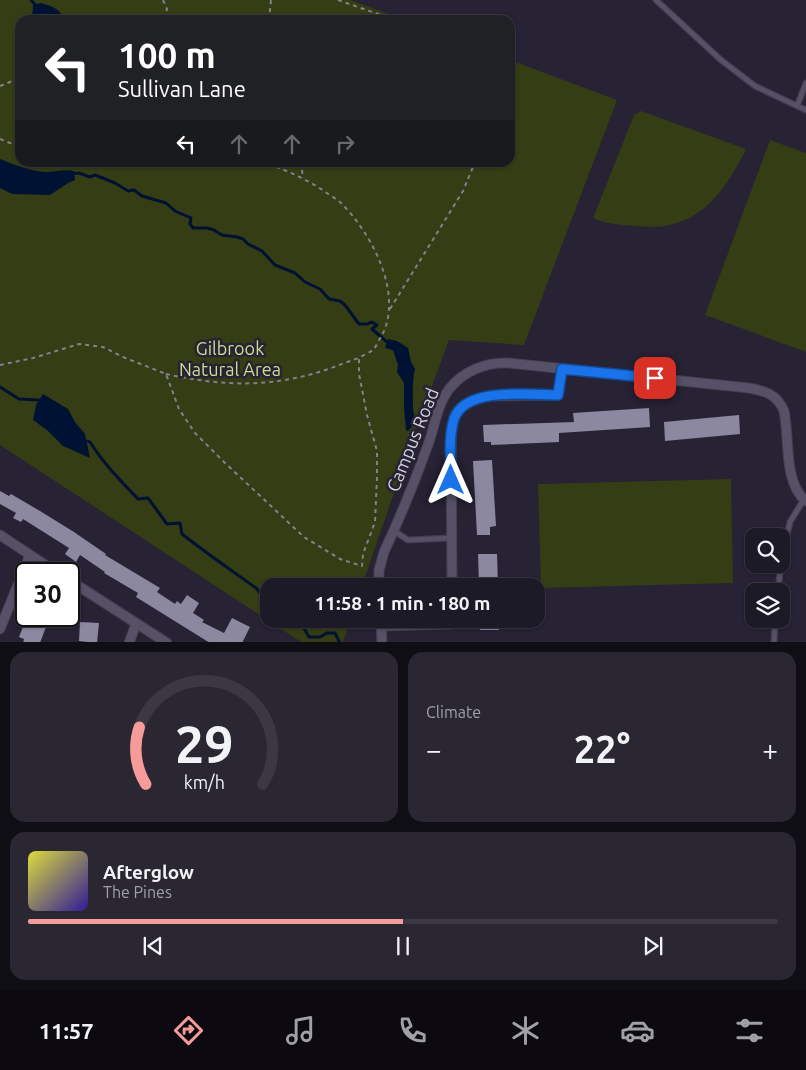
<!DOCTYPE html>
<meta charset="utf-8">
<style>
:root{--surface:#1d1a27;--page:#2a2733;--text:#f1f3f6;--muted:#a0a1a7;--line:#3b3844;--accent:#f59b99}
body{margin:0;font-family:Ubuntu,sans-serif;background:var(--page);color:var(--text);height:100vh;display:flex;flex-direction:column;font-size:19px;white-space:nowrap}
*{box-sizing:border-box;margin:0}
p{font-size:16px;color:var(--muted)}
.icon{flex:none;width:28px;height:28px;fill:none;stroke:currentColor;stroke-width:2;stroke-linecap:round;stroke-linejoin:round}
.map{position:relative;height:642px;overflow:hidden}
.details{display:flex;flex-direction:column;gap:10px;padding:10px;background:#100e15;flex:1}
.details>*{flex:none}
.guide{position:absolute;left:15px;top:15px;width:500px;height:152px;border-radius:15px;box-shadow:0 1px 4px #0004,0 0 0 1px var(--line);background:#202124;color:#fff;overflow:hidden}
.fabs{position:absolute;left:745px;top:528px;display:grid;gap:10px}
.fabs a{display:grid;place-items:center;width:45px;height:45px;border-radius:10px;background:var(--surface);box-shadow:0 1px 4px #0004,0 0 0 1px var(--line);font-size:25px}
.speed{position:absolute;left:15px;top:562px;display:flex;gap:10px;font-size:25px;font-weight:700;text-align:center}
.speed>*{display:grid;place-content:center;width:65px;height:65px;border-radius:50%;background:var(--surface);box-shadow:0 1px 4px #0004,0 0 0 1px var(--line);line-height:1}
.speed .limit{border:2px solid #111;border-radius:8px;background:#fff;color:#111}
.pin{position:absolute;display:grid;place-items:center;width:42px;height:42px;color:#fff;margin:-21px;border-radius:10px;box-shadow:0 2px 8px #0006}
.me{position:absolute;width:55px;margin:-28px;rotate:0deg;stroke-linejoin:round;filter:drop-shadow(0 0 4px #0008)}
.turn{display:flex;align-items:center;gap:18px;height:105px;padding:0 20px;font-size:22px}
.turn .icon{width:65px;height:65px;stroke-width:2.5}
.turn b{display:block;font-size:35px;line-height:42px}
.lanes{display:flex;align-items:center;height:48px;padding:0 20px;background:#0003;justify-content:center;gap:25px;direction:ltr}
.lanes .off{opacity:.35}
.big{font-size:38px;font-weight:700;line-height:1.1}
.details .tile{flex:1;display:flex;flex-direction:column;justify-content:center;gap:8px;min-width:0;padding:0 18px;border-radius:15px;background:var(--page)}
.details .dial{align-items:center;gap:0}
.dial svg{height:130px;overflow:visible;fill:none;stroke:var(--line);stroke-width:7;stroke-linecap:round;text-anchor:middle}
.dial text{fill:var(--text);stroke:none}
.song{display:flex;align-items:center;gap:15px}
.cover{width:60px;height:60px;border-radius:8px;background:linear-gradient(135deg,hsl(60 70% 55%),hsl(250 70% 35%))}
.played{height:5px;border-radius:2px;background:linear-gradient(90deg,var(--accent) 50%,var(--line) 50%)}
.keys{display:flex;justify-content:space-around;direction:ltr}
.heat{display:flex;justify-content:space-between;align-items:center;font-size:28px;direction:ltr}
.details .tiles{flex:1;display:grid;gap:10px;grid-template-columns:1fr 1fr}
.tile:last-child{grid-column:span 2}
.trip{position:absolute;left:260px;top:578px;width:285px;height:50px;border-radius:15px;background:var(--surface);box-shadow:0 1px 4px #0004,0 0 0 1px var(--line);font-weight:700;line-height:50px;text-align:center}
.tab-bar{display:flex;height:80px;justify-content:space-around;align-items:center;background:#0c0a10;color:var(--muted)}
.tab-bar .icon{width:35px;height:35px}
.tab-bar .active{color:var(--accent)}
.tab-bar b{font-size:22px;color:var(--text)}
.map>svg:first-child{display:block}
</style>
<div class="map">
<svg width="806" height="643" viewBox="0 0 806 643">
<rect width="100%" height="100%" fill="#272234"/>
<g fill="#343d13">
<polygon points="0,0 351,0 404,20 20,20 20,162 510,162 510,60 617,100 524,345 449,340 411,443 362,586 269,586 269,619 351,619 343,642 301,642 0,445"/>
<path d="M641,111L746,149C732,178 711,213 677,223C663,228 649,227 635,226C620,225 607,224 593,218L634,115Z"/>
<polygon points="770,140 806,153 806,352 705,315"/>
<polygon points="731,479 733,583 541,588 538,484"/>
</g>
<g fill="#001233">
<path d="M41,3C52,6 60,9 65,20H32L33,5Z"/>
<path d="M0,159C15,165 30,171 46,172C56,172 64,169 74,171L75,180L68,183L50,195L12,194L0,188Z"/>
<path d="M388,339L397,341L408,348L411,362L415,369C412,380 413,395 413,405C413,417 418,422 408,431L406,430L404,408V383L397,372L398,365L393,350L385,348Z"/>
<polygon points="43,394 68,409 75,422 85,434 90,458 63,446 47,430 33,420 36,405"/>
</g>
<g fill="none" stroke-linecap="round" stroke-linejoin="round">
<g stroke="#001233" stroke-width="3">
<polyline points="31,0 37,7"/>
<polyline points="71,174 79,173 90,177 95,175 115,183 128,191 134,190 142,196 166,203 175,211 191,218 190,224 193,228 207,228 214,230 222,235 237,237 243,239 248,244 262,251 275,265 295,273 305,282 320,289 329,299 340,301 345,305 359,324 367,324 372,322 377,325 372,329 387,342"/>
<polyline points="0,387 19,399 39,400"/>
<path d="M88,441L90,442C103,463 121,481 138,499L148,498L167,524L180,523L182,534C206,553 231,570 256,588C262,593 260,597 269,603"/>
<polyline points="304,619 301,623 309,637 320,637 327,633 335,633 340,643"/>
</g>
</g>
<g fill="#8c889f">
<polygon points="649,408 650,427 559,433 559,442 491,445 491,442 484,442 483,425 574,422 573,413"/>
<polygon points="739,415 740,434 665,441 664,422"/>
<polygon points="492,460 496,526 490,527 490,535 477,535 473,461"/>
<polygon points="0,491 9,496 11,494 40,511 74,532 106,554 105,555 160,588 157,592 175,604 177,601 181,604 187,595 199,603 193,613 204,620 202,622 224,633 232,618 250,627 242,643 210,643 136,597 138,593 104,573 105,572 80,555 76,562 65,554 69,548 23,519 21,522 13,518 16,513 0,504"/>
<polygon points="478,554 497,554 498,586 479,586"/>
<polygon points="27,616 50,616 40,643 23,643 24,639 19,637"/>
<rect x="480" y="619" width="19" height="11"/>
<polygon points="80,622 99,623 97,643 79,641"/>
</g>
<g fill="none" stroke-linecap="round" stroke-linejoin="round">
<g stroke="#433f4f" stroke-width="7">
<g id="service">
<polyline points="656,0 721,60 755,86 806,110"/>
<polyline points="797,106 806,83"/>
<polyline points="394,531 408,540 450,538"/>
<polyline points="781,561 790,522 804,499"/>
<polyline points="778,591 781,564"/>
<polyline points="774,643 775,619"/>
</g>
</g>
<g stroke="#433f4f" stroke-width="11">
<g id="minor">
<polyline points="0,535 59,574"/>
<polyline points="69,580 167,643"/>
<path d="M379,586V570L384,552C400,518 415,481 428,445C435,426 437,404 450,388C464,371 486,362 508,363L749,388C765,391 777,394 784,411C790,438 783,483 806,501"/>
<polyline points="452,586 451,435 454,418 458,410 471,401 487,396 558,395 562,369"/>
<polyline points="381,619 382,643"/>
<polyline points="382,626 453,624 453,619"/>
<polyline points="0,629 30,555"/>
<polyline points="129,643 136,624"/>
</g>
</g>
<g stroke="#84808f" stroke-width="2" stroke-dasharray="4 4" stroke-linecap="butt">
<polyline points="163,0 167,9 164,20"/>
<polyline points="338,0 395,20"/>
<polyline points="269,20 271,0"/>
<polyline points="0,86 20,78"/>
<polyline points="0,139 10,143 20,142"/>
<polyline points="301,162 303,178"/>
<polyline points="390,309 463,191 475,162"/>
<path d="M0,365L33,358L79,344L103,347L123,357L166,374L179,409L195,433L224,462L304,537L340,559L362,566L363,554L375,522L377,478V451L367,415L359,374V358C363,355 369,353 373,350C376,347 378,341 381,337C405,295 371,232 340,202C335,198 329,195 324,191C304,178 285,169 261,162"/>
<path d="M166,374C216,385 262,388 312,374C328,370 343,363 359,358"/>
</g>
<use href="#service" stroke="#565166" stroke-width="4.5"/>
<use href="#minor" stroke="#565166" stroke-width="9"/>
</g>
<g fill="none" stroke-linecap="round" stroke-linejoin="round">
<g stroke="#114b97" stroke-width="12">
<path id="route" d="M451,480C451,461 448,438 454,419C465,386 530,395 558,395L562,369L655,378"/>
</g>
<use href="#route" stroke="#1a73e8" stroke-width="9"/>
</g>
<g text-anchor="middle" stroke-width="5" stroke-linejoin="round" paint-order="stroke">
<g font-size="18" fill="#cadd90" stroke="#272234">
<text x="230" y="355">Gilbrook<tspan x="230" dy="21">Natural Area</tspan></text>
</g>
<g font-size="18" fill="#d5d3df" stroke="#272234">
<text transform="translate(413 440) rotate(-68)" y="6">Campus Road</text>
</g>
</g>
</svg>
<div class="fabs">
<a><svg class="icon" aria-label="search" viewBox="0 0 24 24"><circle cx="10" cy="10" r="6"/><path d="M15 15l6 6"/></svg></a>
<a><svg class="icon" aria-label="layers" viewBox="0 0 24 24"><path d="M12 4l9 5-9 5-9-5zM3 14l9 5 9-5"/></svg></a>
</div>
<div class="speed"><div class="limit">30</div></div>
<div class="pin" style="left:655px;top:378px;background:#d93025"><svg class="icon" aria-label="arrive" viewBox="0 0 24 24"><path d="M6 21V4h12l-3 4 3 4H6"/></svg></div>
<svg class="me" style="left:451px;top:480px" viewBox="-20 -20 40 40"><path d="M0-17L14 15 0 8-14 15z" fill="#1a73e8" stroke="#fff" stroke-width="4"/></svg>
<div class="trip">11:58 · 1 min · 180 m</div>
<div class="guide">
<div class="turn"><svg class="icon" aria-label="left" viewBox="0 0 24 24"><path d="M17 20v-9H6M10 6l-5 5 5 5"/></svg><div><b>100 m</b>Sullivan Lane</div></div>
<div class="lanes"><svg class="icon" aria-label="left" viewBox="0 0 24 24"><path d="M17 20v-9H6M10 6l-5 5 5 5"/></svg><svg class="icon off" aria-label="ahead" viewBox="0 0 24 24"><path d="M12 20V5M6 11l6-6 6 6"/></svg><svg class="icon off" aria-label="ahead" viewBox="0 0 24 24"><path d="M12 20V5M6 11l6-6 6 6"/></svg><svg class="icon off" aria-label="right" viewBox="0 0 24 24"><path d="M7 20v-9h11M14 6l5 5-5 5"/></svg></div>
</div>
</div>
<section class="details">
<div class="tiles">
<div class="tile dial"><svg viewBox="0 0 100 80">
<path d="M14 69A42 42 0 1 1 86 69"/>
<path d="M14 69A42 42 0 0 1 10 34" stroke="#f59b99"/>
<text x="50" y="56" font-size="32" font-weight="700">29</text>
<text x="50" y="72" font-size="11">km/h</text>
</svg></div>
<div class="tile"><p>Climate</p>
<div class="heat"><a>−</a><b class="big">22°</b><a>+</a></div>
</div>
<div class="tile">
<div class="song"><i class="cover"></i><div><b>Afterglow</b><p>The Pines</p></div></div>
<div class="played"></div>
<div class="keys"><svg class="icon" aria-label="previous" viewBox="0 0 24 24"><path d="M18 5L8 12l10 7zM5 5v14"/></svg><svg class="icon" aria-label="pause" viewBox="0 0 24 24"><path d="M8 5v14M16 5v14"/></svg><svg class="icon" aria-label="next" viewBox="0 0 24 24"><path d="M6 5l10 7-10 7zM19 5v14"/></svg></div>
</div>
</div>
</section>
<nav class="tab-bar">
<b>11:57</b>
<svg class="icon active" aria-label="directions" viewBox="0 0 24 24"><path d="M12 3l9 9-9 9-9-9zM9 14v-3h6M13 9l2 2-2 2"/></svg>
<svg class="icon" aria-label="music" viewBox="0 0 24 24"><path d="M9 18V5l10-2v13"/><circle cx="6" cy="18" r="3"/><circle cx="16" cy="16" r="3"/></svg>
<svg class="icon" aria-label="phone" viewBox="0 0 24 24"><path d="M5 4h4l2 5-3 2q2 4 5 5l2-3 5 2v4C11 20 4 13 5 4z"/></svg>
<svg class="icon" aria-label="climate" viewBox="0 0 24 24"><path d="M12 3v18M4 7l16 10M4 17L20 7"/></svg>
<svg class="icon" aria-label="car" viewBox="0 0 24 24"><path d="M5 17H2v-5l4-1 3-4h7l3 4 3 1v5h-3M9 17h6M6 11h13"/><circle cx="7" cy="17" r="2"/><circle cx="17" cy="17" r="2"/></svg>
<svg class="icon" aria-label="filters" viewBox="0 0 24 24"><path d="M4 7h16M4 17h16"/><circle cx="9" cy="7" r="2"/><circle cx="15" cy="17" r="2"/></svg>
</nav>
